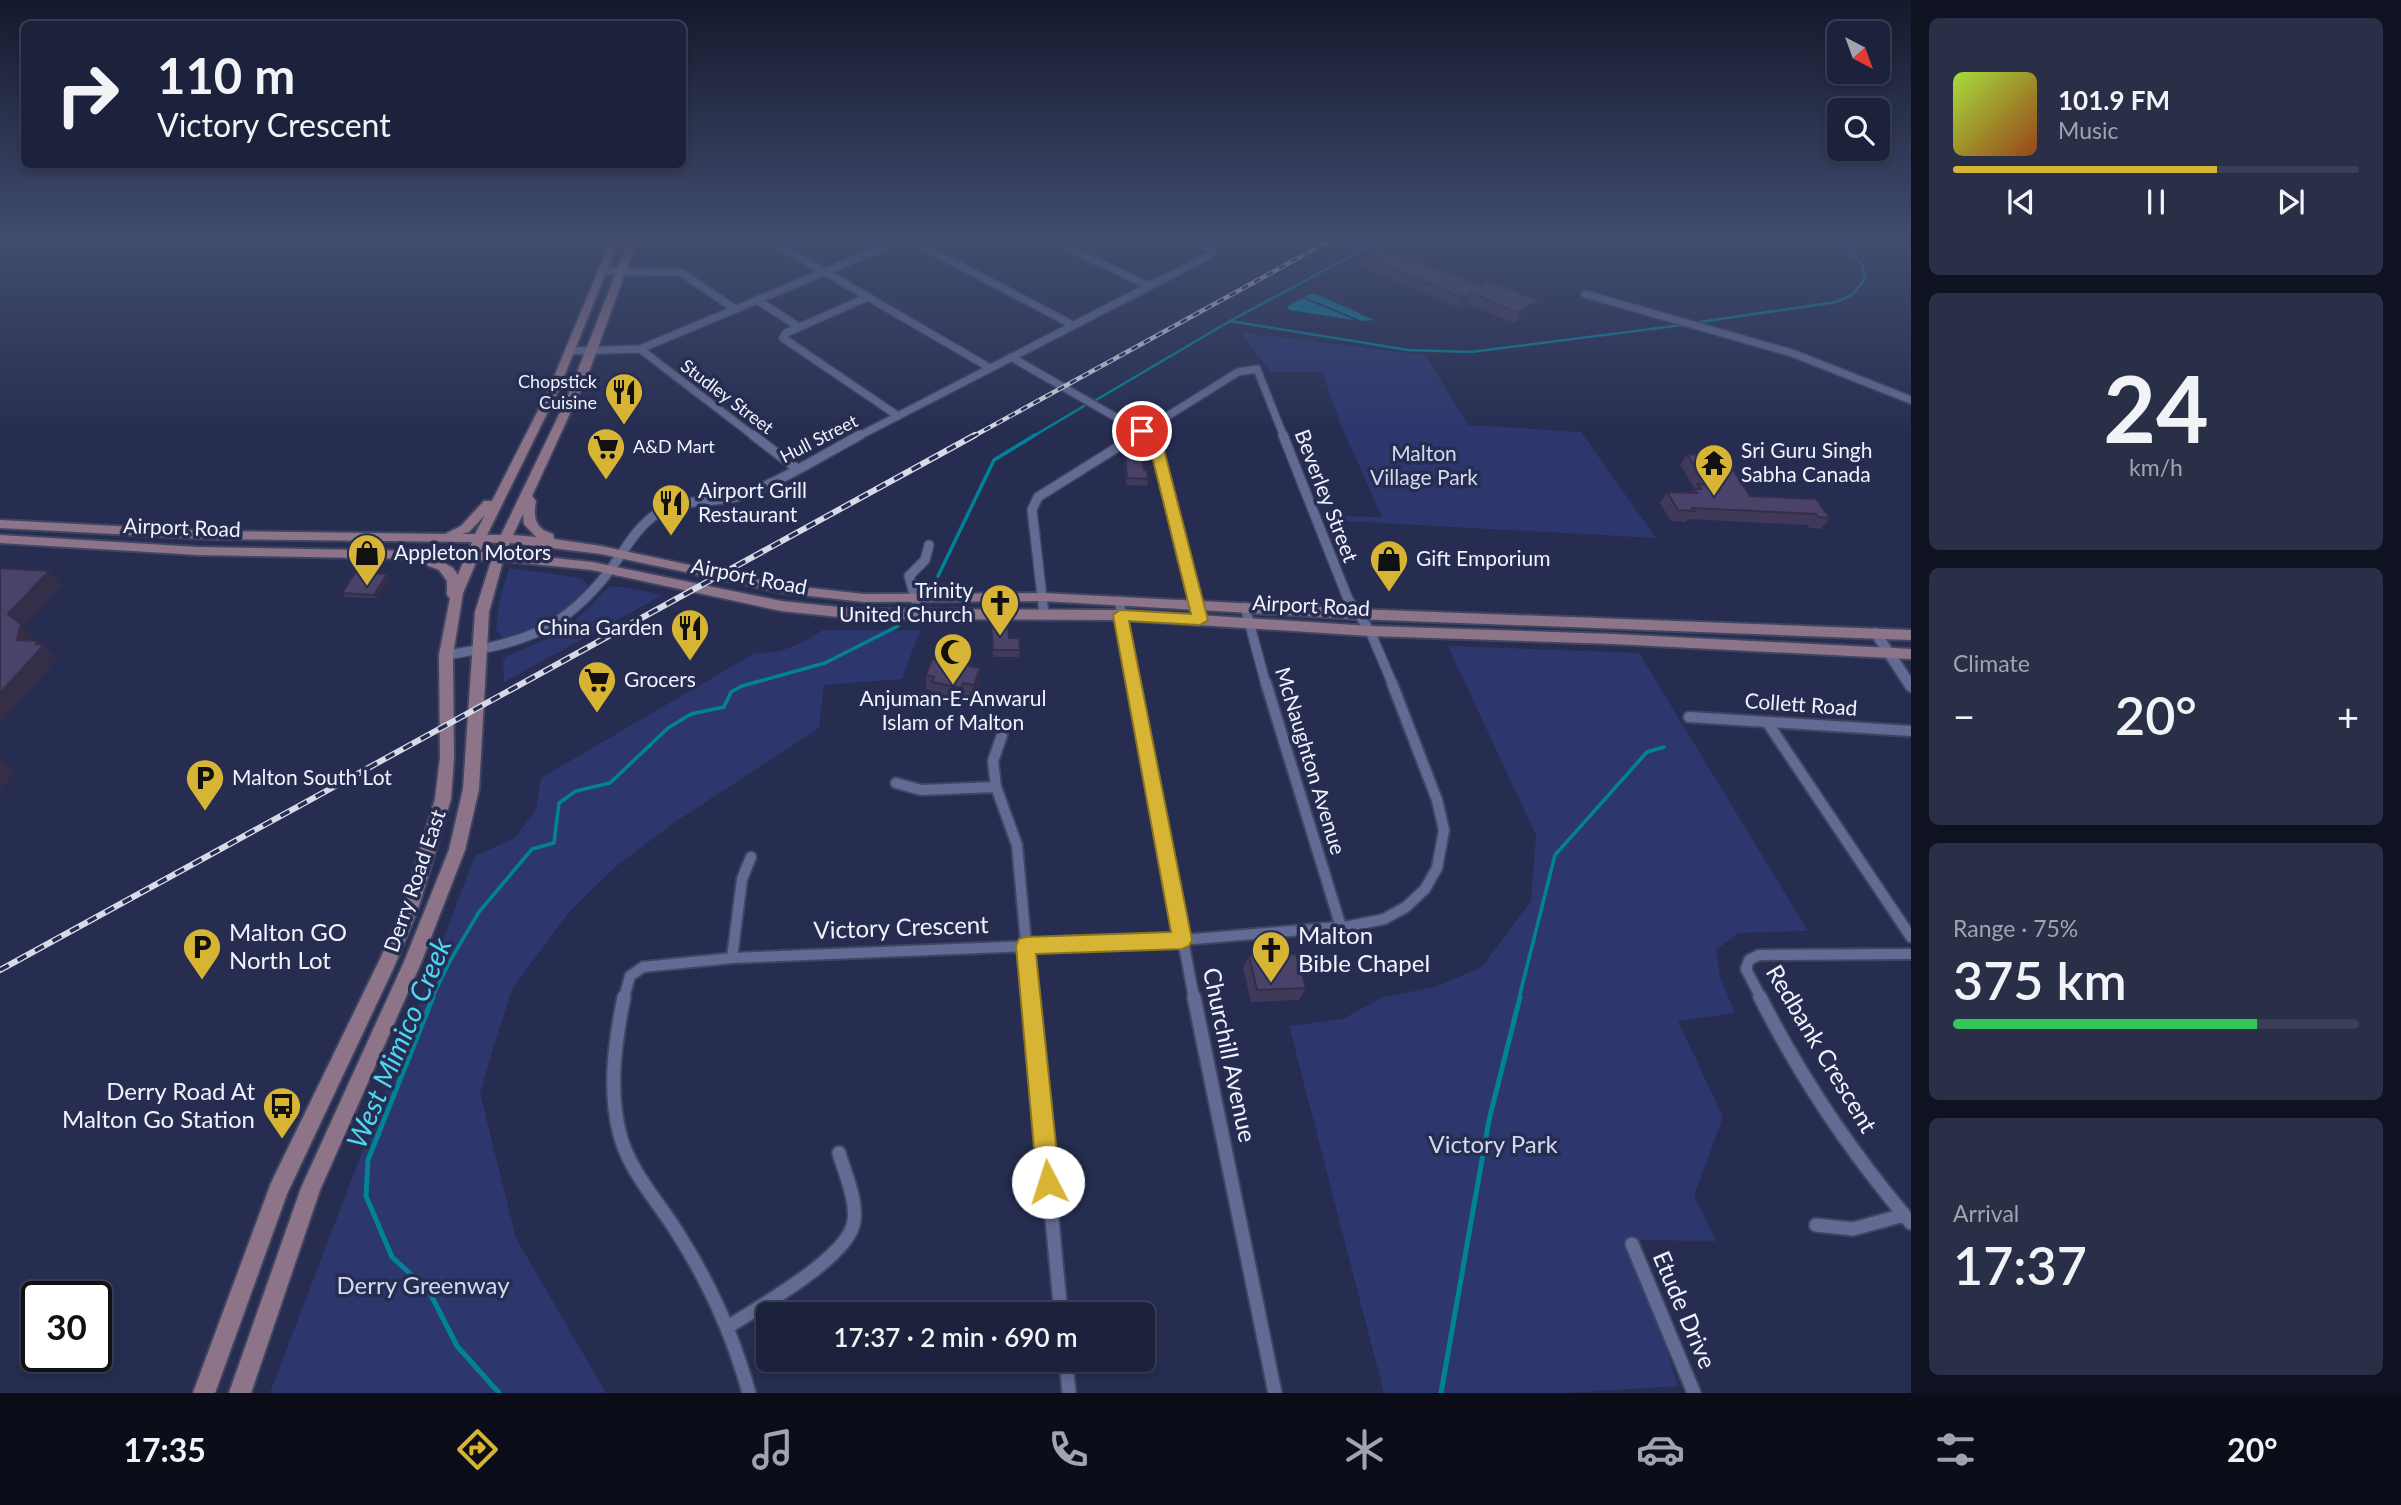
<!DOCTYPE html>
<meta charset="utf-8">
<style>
:root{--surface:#1c223c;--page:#292f47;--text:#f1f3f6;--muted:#a0a4af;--line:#3a3f56;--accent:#d7b434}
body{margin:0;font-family:Lato,sans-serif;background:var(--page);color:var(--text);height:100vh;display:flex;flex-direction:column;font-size:26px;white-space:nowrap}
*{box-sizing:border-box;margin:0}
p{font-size:23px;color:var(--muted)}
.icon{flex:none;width:38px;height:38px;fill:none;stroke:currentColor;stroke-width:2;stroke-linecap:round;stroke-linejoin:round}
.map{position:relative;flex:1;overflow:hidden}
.sheet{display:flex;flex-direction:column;gap:18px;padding:18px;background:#0f1321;width:490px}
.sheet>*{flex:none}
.top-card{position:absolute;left:21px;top:21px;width:665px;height:147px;border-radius:10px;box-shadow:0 4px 10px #0003,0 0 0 2px var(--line);background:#1c223c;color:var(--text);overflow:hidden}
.needle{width:46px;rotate:139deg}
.tools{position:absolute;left:1827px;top:21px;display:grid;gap:14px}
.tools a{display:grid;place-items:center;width:63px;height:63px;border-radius:10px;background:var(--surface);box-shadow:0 4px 10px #0003,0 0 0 2px var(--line);font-size:35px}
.speed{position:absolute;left:21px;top:1281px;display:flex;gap:14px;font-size:35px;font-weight:700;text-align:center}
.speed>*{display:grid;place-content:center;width:91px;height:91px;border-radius:50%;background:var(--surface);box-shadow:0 4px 10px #0003,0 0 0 2px var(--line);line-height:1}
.speed .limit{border:4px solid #111;border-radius:10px;background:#fff;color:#111}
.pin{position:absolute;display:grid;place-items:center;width:60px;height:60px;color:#fff;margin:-30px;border:4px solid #fff;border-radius:50%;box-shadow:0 2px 7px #0007}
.me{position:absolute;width:77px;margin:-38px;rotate:355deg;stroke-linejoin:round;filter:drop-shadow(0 0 5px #0008)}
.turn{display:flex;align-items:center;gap:24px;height:147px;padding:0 21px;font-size:32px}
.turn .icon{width:91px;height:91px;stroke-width:2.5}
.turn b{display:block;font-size:49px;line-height:60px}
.big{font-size:52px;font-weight:600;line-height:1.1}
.sheet .tile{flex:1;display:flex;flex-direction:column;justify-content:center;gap:10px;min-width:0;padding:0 24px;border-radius:10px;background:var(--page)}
.sheet .dial{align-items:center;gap:0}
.dial b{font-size:91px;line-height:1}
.song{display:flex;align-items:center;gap:21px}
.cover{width:84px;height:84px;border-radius:10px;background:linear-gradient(135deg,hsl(80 70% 55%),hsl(20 70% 35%))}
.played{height:7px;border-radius:4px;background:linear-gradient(90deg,var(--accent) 65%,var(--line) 65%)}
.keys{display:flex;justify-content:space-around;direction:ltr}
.heat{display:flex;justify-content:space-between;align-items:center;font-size:38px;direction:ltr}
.charge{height:10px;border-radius:5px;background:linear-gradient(90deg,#34c759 75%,var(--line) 0)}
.trip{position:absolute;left:756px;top:1302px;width:399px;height:70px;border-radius:10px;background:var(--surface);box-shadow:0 4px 10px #0003,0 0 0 2px var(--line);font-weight:600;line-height:70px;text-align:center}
.tab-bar{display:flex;height:112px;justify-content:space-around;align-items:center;background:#0b0e18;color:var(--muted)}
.tab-bar .icon{width:49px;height:49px}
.tab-bar .on{color:var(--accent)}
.tab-bar b{font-size:32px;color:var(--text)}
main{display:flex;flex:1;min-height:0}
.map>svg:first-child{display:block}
</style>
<main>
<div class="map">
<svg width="1911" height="1393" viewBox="0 0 1911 1393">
<rect width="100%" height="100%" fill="#262d50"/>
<g fill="#2d376e">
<polygon points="1242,333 1425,355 1468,425 1581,432 1656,538 1326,520 1325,516 1382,517 1340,423 1322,372 1270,372"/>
<path d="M509,568L581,578L588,585C574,612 533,638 502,637L496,630L499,604Z"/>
<polygon points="611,587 623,587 663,595 504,682 503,661 507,656 561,633 590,607 604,591"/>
<path d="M823,630H920L902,679L824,685L819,728L675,822L615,867L569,912L512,989L492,1052L480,1093L516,1238L606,1393H270L475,856L515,838L536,810L541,778L755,653C781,655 801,644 823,630Z"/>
<polygon points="1448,646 1639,653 1808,931 1738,933 1716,950 1720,977 1735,1013 1678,1021 1723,1117 1694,1196 1716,1241 1632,1240 1678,1386 1568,1393 1384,1393 1289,1026 1343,1019 1383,997 1435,987 1482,967 1531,901 1536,835"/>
</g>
<g fill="#018397">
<polygon points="1309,294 1316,294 1374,320 1362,321 1304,297"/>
<polygon points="1302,298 1355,320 1289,310 1287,307"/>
</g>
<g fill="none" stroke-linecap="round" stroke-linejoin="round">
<g stroke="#018397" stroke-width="2.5">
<polyline points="1230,321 1408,350 1471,352 1682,325"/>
<polyline points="1693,323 1836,302 1852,295 1865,279 1862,264 1839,240"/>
<polyline points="1096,400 1230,321 1366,248 1363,240"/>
<polyline points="1032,437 1084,406"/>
</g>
<g stroke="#018397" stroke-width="3.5">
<polyline points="938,576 994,460 1035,435"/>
<polyline points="432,998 451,959 479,912 532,849 554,843 559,803 576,791 610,783 668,728 691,714 724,707 731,692 742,686 825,663 898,626"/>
<polyline points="1519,998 1555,855 1647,752 1664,747"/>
</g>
<g stroke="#018397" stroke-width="5">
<polyline points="433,997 368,1160 366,1196 392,1257 429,1291 457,1346 499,1393"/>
<polyline points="1441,1393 1489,1120 1520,997"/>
</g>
<g stroke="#404561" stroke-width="10">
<g id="minor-far3">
<polyline points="770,240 990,368"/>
<polyline points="911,240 1073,325"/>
<polyline points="1052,240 1149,286"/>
<polyline points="1192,240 1211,248"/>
<polyline points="603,271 680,272 735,309"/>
<polyline points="1585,294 1792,353 1911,400"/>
<polyline points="868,297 786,333 783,338 898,416"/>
<polyline points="757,300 799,327"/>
<polyline points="640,349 755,437"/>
<polyline points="569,351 640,349 901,240"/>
<polyline points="1011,357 1150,437"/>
<polyline points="857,437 1210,255 1212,252 1208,240"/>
<polyline points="1134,437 1238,372 1257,369 1284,437"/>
</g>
</g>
<g stroke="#404561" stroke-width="12">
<g id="minor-far2">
<polyline points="753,435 796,468"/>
<polyline points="1147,435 1153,439 1200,620"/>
<polyline points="1283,435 1348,599 1370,631 1393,685"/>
<polyline points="1119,601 1135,685"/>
<polyline points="1245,607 1266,685"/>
<polyline points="1044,614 1032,510 1038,497 1137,435"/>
<polyline points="920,615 909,576 925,560 929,545"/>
<path d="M446,655C521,643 562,633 610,570C625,550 637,526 658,513C685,496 718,505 746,494C785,479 823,455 860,435"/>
</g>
</g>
<g stroke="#404561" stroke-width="14">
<g id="minor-far1">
<polyline points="1134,683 1194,998"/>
<polyline points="1266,683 1341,927"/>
<polyline points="1689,717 1911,731"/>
<polyline points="1767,722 1911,937"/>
<polyline points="1002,735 993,761 996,787 1017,845 1031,998"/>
<polyline points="896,783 921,790 996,787"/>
<polyline points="732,958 742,879 751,857"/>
<polyline points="624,998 630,976 643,967 732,958 1182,940 1350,926 1384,919 1406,907 1425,889 1437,868 1444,830 1437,800 1392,683"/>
<polyline points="1761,998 1746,969 1749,960 1759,955 1911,954"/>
</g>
</g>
<g stroke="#404561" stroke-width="17">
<g id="minor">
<path d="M624,997C615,1042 608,1090 620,1135C630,1172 657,1200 677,1232C709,1282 733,1335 749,1393"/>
<polyline points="1031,997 1061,1314"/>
<polyline points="1194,997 1275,1393"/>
<path d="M1760,997C1801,1078 1852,1154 1911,1223"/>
<polyline points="1816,1225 1853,1229 1904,1215"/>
<polyline points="1632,1244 1694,1393"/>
<path d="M728,1327C758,1307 850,1257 854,1221C857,1199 845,1174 839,1153"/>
<polyline points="1066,1360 1069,1393"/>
</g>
</g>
<g stroke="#404561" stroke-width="4">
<polygon id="tertiary" points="1875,628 1879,629 1911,677 1911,692 1907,690 1869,632"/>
</g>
<g stroke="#404561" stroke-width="4">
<path id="secondary" d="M611,240H619L559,389L487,535H501L567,398L629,240H637L589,372L532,496L536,501C533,518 535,529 553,534L554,539L601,546L783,585L864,594L1043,593L1356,609L1911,630V640L1356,619L1043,601L864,602L783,593L601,554L510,543L506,553L592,562L781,601L858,609L1120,610L1370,626L1614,634L1911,649V659L1614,644L1370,636L1120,620L858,619L781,611L592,570L503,561L489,612L479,789L465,850L421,963L320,1190L251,1393H229L301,1188L404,962L449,850L463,789L475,612L491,561L477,560L463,593L453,655L454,758L451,799L418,909L394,967L287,1194L215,1393H193L271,1183L381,957L402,909L435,799L440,758L439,655L450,598L447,595V581L439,570L421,563L419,559L198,555L0,543V535L198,547L468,552L472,542L210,539L0,528V520L210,531L445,534L461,526L484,501H492L549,389ZM523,514L524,524L536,537L513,535ZM485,515L475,534H462L469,532ZM484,542L498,543L494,552H480ZM439,560H464L458,575L453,568Z"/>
</g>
<use href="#minor-far3" stroke="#616b93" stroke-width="7"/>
<use href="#minor-far2" stroke="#616b93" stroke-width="9"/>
<use href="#minor-far1" stroke="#616b93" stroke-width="10"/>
<use href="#minor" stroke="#616b93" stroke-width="13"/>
<use href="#tertiary" fill="#616b93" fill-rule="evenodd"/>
<use href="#secondary" fill="#8d7489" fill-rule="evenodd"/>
<g stroke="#d8dbe7" stroke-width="4.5">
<polyline id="rail-far1" points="972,437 1331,240"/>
</g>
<g stroke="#d8dbe7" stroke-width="6">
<polyline id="rail" points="0,970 975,435"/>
</g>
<use href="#rail-far1" stroke="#262d50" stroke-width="2.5" stroke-dasharray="7" stroke-linecap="butt"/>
<use href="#rail" stroke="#262d50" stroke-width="3.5" stroke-dasharray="10" stroke-linecap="butt"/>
</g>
<g fill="#403959">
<polygon points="1365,258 1533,310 1516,323 1512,322 1467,304 1460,308 1362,268"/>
<polygon points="1125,453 1144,470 1148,479 1147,486 1126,485 1124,460"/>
<polygon points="1687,454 1750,496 1830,518 1821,529 1810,528 1807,525 1688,519 1686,522 1671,521 1660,503 1667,492 1691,493 1695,489 1680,465"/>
<polygon points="387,574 389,578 376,598 345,597 342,593"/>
<polygon points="991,622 1020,650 1019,657 993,657"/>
<polygon points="941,661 971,661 971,666 980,668 980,682 974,699 963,697 961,702 933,696 932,691 926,689 926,675"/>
<polygon points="1249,956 1306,988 1299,1000 1251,1002 1243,968"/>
</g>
<g fill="#342e49">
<polygon points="1471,293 1467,304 1460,308 1464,298"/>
<polygon points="1538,300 1533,310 1516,323 1520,312"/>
<polygon points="49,571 62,585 23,626 34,638 31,655 17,640 8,614"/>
<polygon points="387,574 389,578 376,598 374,595"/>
<polygon points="39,641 43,646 44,645 57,659 0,724 0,693"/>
<polygon points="980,668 980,682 974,699 974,685"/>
<polygon points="963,683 963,697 961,702 961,688"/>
<polygon points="0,759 15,772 0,790"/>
</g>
<g fill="#4a4268" stroke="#342e49" stroke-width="2">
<polygon points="1382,248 1482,286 1488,281 1538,300 1520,312 1516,312 1471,293 1464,298 1365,258"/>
<polygon points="1125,453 1142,453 1144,470 1147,470 1148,479 1127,478"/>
<polygon points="1687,454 1724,456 1750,496 1816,499 1830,518 1818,517 1816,514 1692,508 1694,511 1678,510 1667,492 1697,493 1694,489 1701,489 1698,484 1706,485"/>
<polygon points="0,568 49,571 8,614 21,624 17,640 39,641 36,644 44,645 0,693"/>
<polygon points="355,573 387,574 374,595 342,593"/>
<polygon points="1008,621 1009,638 1019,638 1020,650 993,650 991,622"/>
<polygon points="951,655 965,658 971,661 969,666 980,668 974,685 963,683 961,688 932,682 934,677 926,675 932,659 941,661 943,656"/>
<polygon points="1296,954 1306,988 1257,990 1249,956"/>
</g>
<linearGradient id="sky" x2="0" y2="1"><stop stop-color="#15192c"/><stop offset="0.55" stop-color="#414c6f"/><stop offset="1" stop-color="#414c6f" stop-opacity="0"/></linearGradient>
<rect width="1911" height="435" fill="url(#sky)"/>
<polygon fill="#d7b434" stroke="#8c7522" stroke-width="2" points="1142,427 1162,442 1208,620 1200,625 1129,621 1192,940 1189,946 1182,949 1036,954 1060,1182 1056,1190 1048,1194 1041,1190 1037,1182 1016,946 1019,939 1026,937 1171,932 1113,615 1120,610 1191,614 1149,444 1136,431"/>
<defs>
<g id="restaurant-pin" transform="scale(2.0125)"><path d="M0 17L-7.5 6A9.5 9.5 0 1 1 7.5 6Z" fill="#d7b434" stroke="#262d50"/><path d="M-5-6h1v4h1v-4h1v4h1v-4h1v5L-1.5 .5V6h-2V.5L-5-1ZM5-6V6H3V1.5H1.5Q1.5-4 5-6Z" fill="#111"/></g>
<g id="supermarket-pin" transform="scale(2.0125)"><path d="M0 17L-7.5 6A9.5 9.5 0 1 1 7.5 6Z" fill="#d7b434" stroke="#262d50"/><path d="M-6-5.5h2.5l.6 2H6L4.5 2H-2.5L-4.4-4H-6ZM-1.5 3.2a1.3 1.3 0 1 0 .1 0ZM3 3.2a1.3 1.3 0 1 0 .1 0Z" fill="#111"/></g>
<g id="temple-pin" transform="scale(2.0125)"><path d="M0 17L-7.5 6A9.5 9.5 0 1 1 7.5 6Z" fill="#d7b434" stroke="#262d50"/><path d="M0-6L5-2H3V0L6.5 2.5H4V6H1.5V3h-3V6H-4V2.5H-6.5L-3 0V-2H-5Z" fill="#111"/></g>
<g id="shop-pin" transform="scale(2.0125)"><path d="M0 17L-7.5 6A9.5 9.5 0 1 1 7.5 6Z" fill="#d7b434" stroke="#262d50"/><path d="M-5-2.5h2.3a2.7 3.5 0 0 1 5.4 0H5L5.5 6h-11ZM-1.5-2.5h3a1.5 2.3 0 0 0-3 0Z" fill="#111"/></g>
<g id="church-pin" transform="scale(2.0125)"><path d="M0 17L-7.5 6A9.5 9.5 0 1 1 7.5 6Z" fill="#d7b434" stroke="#262d50"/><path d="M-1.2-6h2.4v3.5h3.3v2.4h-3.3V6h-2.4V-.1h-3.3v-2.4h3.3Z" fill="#111"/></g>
<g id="mosque-pin" transform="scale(2.0125)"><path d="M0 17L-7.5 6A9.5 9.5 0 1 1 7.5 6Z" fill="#d7b434" stroke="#262d50"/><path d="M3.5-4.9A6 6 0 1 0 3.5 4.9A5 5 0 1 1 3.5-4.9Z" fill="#111"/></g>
<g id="parking-pin" transform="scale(2.0125)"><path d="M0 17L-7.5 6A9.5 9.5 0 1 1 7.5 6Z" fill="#d7b434" stroke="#262d50"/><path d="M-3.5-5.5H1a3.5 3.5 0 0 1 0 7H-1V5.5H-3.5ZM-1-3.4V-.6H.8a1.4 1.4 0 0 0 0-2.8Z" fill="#111"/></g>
<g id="bus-pin" transform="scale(2.0125)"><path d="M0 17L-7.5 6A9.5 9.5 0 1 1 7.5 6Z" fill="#d7b434" stroke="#262d50"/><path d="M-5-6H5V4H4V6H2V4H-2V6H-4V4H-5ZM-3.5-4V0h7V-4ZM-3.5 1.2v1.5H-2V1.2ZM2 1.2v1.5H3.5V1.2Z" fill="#111"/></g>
</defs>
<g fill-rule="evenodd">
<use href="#restaurant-pin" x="624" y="392"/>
<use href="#supermarket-pin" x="606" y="447"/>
<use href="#temple-pin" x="1714" y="463"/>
<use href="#restaurant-pin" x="671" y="503"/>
<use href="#shop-pin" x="367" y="553"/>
<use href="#shop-pin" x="1389" y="559"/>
<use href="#church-pin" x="1000" y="603"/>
<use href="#restaurant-pin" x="690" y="628"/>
<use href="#mosque-pin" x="953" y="652"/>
<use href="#supermarket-pin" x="597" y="680"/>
<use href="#parking-pin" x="205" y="778"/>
<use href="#parking-pin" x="202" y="947"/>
<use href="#church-pin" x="1271" y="950"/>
<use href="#bus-pin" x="282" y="1106"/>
</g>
<g text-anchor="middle" stroke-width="7" stroke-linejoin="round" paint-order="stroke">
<g font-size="18" fill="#f0f3fc" stroke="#262d50" text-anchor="end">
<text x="597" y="388">Chopstick<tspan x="597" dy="21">Cuisine</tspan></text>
<text x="633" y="453" text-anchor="start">A&amp;D Mart</text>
</g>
<g font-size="18" fill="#f0f3fc" stroke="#262d50">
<text transform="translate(727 397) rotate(37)" y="6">Studley Street</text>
<text transform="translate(819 439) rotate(-27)" y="6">Hull Street</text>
</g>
<g font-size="21" fill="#f0f3fc" stroke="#262d50" text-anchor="start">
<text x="1741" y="458">Sri Guru Singh<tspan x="1741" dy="24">Sabha Canada</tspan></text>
<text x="698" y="498">Airport Grill<tspan x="698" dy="24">Restaurant</tspan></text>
<text x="394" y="560">Appleton Motors</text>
<text x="1416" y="566">Gift Emporium</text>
<text x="973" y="598" text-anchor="end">Trinity<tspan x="973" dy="24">United Church</tspan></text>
<text x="663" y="635" text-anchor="end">China Garden</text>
<text x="624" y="687">Grocers</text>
<text x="953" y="706" text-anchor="middle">Anjuman-E-Anwarul<tspan x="953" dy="24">Islam of Malton</tspan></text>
<text x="232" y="785">Malton South Lot</text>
</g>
<g font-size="21" fill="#d3d9ef" stroke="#262d50">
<text x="1424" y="461">Malton<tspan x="1424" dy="24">Village Park</tspan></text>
</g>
<g font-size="21" fill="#f0f3fc" stroke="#262d50">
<text transform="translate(1326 496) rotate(69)" y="7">Beverley Street</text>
<text transform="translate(182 528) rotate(2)" y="7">Airport Road</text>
<text transform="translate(749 577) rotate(11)" y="7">Airport Road</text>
<text transform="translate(1311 606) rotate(3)" y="7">Airport Road</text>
<text transform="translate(1801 705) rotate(4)" y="7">Collett Road</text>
<text transform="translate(1310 761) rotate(73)" y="7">McNaughton Avenue</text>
<text transform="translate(415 881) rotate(-71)" y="7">Derry Road East</text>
</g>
<g font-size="24" fill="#f0f3fc" stroke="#262d50">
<text transform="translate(901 928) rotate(-2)" y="8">Victory Crescent</text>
<text transform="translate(1821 1049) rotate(59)" y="8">Redbank Crescent</text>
<text transform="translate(1229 1055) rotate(78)" y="8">Churchill Avenue</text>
<text transform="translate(1684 1310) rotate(67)" y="8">Etude Drive</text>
</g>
<g font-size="24" fill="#f0f3fc" stroke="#262d50" text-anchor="start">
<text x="229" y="941">Malton GO<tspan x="229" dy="28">North Lot</tspan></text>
<text x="1298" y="944">Malton<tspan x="1298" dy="28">Bible Chapel</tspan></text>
<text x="255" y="1100" text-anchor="end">Derry Road At<tspan x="255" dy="28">Malton Go Station</tspan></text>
</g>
<g font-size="24" fill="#d3d9ef" stroke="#262d50">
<text x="1493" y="1153">Victory Park</text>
<text x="423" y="1294">Derry Greenway</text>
</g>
<g font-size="28" font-style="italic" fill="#4dd7f2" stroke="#262d50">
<text transform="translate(399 1043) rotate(-67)" y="10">West Mimico Creek</text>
</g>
</g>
</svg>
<div class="tools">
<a><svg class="needle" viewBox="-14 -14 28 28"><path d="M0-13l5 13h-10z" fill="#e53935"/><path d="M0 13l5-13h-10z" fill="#a0a4af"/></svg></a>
<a><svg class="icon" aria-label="search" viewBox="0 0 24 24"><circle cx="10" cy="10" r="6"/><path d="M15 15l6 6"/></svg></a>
</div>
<div class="speed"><div class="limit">30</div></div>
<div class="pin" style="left:1142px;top:431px;background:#d93025"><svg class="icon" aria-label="arrive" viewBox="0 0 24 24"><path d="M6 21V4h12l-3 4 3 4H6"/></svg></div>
<svg class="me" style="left:1048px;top:1182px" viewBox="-20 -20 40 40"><circle r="19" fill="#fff"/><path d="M0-13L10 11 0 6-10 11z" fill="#d7b434"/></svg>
<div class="trip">17:37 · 2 min · 690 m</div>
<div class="top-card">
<div class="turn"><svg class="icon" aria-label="right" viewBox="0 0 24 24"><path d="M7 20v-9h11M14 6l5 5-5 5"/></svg><div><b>110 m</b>Victory Crescent</div></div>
</div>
</div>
<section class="sheet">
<div class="tile">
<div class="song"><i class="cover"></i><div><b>101.9 FM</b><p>Music</p></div></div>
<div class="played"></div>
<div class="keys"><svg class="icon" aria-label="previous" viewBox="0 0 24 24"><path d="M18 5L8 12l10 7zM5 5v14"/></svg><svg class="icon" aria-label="pause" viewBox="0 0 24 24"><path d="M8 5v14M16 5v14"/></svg><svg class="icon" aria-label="next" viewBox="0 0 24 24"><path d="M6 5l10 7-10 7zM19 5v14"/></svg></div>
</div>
<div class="tile dial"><b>24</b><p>km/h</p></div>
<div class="tile"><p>Climate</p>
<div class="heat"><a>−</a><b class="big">20°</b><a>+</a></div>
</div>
<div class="tile"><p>Range · 75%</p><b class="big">375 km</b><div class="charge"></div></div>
<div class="tile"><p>Arrival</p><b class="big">17:37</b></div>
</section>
</main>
<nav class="tab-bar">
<b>17:35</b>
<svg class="icon on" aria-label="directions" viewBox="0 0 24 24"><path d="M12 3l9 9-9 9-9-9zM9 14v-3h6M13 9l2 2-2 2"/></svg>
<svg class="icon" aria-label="music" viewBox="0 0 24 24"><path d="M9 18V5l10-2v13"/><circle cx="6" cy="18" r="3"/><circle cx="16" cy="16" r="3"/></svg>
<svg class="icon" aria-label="phone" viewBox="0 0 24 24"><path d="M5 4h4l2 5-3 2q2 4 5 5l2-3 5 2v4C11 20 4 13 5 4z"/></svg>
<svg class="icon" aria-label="climate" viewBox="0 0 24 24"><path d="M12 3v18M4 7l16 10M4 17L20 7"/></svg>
<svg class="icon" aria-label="car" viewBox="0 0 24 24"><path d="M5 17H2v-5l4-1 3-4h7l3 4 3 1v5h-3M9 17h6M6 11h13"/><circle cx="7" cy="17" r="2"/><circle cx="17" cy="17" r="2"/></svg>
<svg class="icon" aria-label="filters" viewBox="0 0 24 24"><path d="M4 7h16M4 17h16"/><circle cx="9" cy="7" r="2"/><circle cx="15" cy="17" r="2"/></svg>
<b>20°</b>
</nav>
